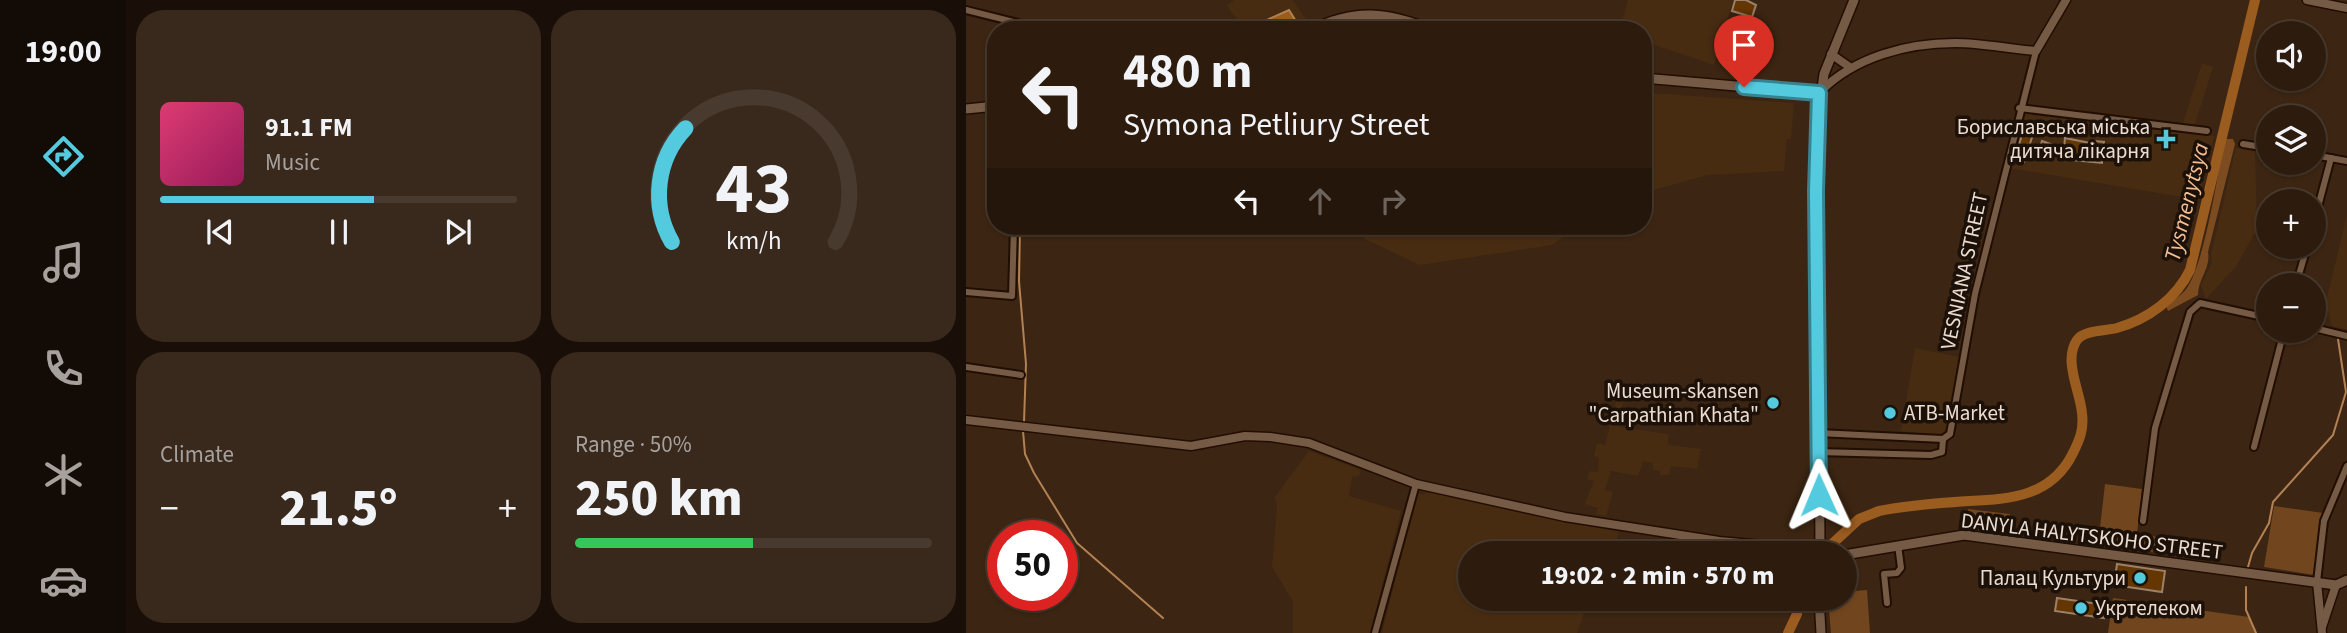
<!DOCTYPE html>
<meta charset="utf-8">
<style>
:root{--surface:#2d1c0e;--page:#39291c;--text:#f1f3f6;--muted:#a7a19e;--line:#483a2e;--accent:#54cade}
body{margin:0;font-family:"Source Sans 3",sans-serif;background:var(--page);color:var(--text);height:100vh;display:flex;flex-direction:column;font-size:26px;white-space:nowrap}
*{box-sizing:border-box;margin:0}
p{font-size:23px;color:var(--muted)}
.icon{flex:none;width:38px;height:38px;fill:none;stroke:currentColor;stroke-width:2;stroke-linecap:round;stroke-linejoin:round}
.map{position:relative;flex:1;overflow:hidden}
.sheet{display:flex;flex-direction:column;gap:10px;padding:10px;background:#190f08;width:840px}
.sheet>*{flex:none}
.banner{position:absolute;left:21px;top:21px;width:665px;height:214px;border-radius:28px;box-shadow:0 2px 5px #0004,0 0 0 2px var(--line);background:#2d1c0e;color:var(--text);overflow:hidden}
.controls{position:absolute;left:1290px;top:21px;display:grid;gap:14px}
.controls a{display:grid;place-items:center;width:70px;height:70px;border-radius:50%;background:var(--surface);box-shadow:0 2px 5px #0004,0 0 0 2px var(--line);font-size:35px}
.speed{position:absolute;left:21px;top:520px;display:flex;gap:14px;font-size:35px;font-weight:700;text-align:center}
.speed>*{display:grid;place-content:center;width:91px;height:91px;border-radius:50%;background:var(--surface);box-shadow:0 2px 5px #0004,0 0 0 2px var(--line);line-height:1}
.speed .limit{border:10px solid #d22;background:#fff;color:#111}
.pin{position:absolute;display:grid;place-items:center;width:60px;height:60px;color:#fff;margin:-72px -30px;border-radius:50% 50% 50% 0;rotate:-45deg;box-shadow:0 0 7px #0007}
.pin .icon{rotate:45deg}
.me{position:absolute;width:77px;margin:-38px;rotate:359deg;stroke-linejoin:round;filter:drop-shadow(0 0 5px #0008)}
.turn{display:flex;align-items:center;gap:24px;height:147px;padding:0 21px;font-size:32px}
.turn .icon{width:91px;height:91px;stroke-width:2.5}
.turn b{display:block;font-size:49px;line-height:60px}
.lanes{display:flex;align-items:center;height:66px;padding:0 21px;background:#0003;justify-content:center;gap:35px;direction:ltr}
.lanes .off{opacity:.35}
.big{font-size:52px;font-weight:800;line-height:1.1}
.sheet .tile{flex:1;display:flex;flex-direction:column;justify-content:center;gap:10px;min-width:0;padding:0 24px;border-radius:28px;background:var(--page)}
.sheet .dial{align-items:center;gap:0}
.dial svg{height:182px;overflow:visible;fill:none;stroke:var(--line);stroke-width:7;stroke-linecap:round;text-anchor:middle}
.dial text{fill:var(--text);stroke:none}
.song{display:flex;align-items:center;gap:21px}
.cover{width:84px;height:84px;border-radius:10px;background:linear-gradient(135deg,hsl(340 70% 55%),hsl(330 70% 35%))}
.played{height:7px;border-radius:4px;background:linear-gradient(90deg,var(--accent) 60%,var(--line) 60%)}
.keys{display:flex;justify-content:space-around;direction:ltr}
.heat{display:flex;justify-content:space-between;align-items:center;font-size:38px;direction:ltr}
.charge{height:10px;border-radius:5px;background:linear-gradient(90deg,#34c759 50%,var(--line) 0)}
.sheet .tiles{flex:1;display:grid;gap:10px;grid-template-columns:repeat(2,1fr)}
.trip{position:absolute;left:492px;top:541px;width:399px;height:70px;border-radius:35px;background:var(--surface);box-shadow:0 2px 5px #0004,0 0 0 2px var(--line);font-weight:800;line-height:70px;text-align:center}
main{display:flex;flex:1;min-height:0}
.tabs{display:flex;flex-direction:column;width:126px;justify-content:space-around;align-items:center;background:#120b06;color:var(--muted)}
.tabs .icon{width:49px;height:49px}
.tabs .selected{color:var(--accent)}
.tabs b{font-size:32px;color:var(--text)}
.map>svg:first-child{display:block}
</style>
<main>
<nav class="tabs">
<b>19:00</b>
<svg class="icon selected" aria-label="directions" viewBox="0 0 24 24"><path d="M12 3l9 9-9 9-9-9zM9 14v-3h6M13 9l2 2-2 2"/></svg>
<svg class="icon" aria-label="music" viewBox="0 0 24 24"><path d="M9 18V5l10-2v13"/><circle cx="6" cy="18" r="3"/><circle cx="16" cy="16" r="3"/></svg>
<svg class="icon" aria-label="phone" viewBox="0 0 24 24"><path d="M5 4h4l2 5-3 2q2 4 5 5l2-3 5 2v4C11 20 4 13 5 4z"/></svg>
<svg class="icon" aria-label="climate" viewBox="0 0 24 24"><path d="M12 3v18M4 7l16 10M4 17L20 7"/></svg>
<svg class="icon" aria-label="car" viewBox="0 0 24 24"><path d="M5 17H2v-5l4-1 3-4h7l3 4 3 1v5h-3M9 17h6M6 11h13"/><circle cx="7" cy="17" r="2"/><circle cx="17" cy="17" r="2"/></svg>
</nav>
<section class="sheet">
<div class="tiles">
<div class="tile">
<div class="song"><i class="cover"></i><div><b>91.1 FM</b><p>Music</p></div></div>
<div class="played"></div>
<div class="keys"><svg class="icon" aria-label="previous" viewBox="0 0 24 24"><path d="M18 5L8 12l10 7zM5 5v14"/></svg><svg class="icon" aria-label="pause" viewBox="0 0 24 24"><path d="M8 5v14M16 5v14"/></svg><svg class="icon" aria-label="next" viewBox="0 0 24 24"><path d="M6 5l10 7-10 7zM19 5v14"/></svg></div>
</div>
<div class="tile dial"><svg viewBox="0 0 100 80">
<path d="M14 69A42 42 0 1 1 86 69"/>
<path d="M14 69A42 42 0 0 1 20 19" stroke="#54cade"/>
<text x="50" y="56" font-size="32" font-weight="700">43</text>
<text x="50" y="72" font-size="11">km/h</text>
</svg></div>
<div class="tile"><p>Climate</p>
<div class="heat"><a>−</a><b class="big">21.5°</b><a>+</a></div>
</div>
<div class="tile"><p>Range · 50%</p><b class="big">250 km</b><div class="charge"></div></div>
</div>
</section>
<div class="map">
<svg width="1381" height="633" viewBox="0 0 1381 633">
<rect width="100%" height="100%" fill="#3c2512"/>
<g fill="#482c12">
<polygon points="268,0 327,0 345,27 340,30 278,30 261,5"/>
<polygon points="662,0 767,0 748,65 677,41 677,30 654,30"/>
<polygon points="1236,63 1247,67 1228,127 1217,123"/>
<polygon points="684,93 828,103 825,139 821,139 818,171 741,175 677,193 677,106"/>
<polygon points="1055,112 1248,136 1233,200 1043,168"/>
<polygon points="1270,148 1289,149 1291,229 1271,265 1240,299 1235,285 1246,263 1245,254"/>
<polygon points="1381,215 1381,330 1366,326 1360,302"/>
<polygon points="398,226 611,226 586,245 454,265 399,239"/>
<polygon points="949,348 993,357 981,428 975,435 935,431"/>
<polygon points="650,401 657,403 653,427 702,434 702,445 735,449 731,469 705,466 703,475 694,475 694,471 687,470 687,463 677,461 672,476 645,471 639,490 647,492 640,516 630,514 632,508 619,504 628,481 621,479 624,471 632,472 633,458 628,456 631,443 639,445"/>
<polygon points="343,451 395,470 393,476 386,477 383,496 435,511 404,633 327,633 327,601 306,567 311,508 309,497"/>
<polygon points="470,492 653,532 646,553 504,553 504,598 623,599 611,633 416,633 451,494"/>
</g>
<g fill="#71461f">
<polygon points="1139,484 1176,489 1171,534 1199,538 1197,553 1132,545"/>
<polygon points="1308,506 1357,513 1348,575 1298,567"/>
<polygon points="1002,509 1044,514 1041,533 1000,529"/>
<polygon points="901,590 904,633 865,633 862,599 878,598 879,592"/>
<polygon points="1147,598 1283,617 1291,633 1142,633"/>
</g>
<path fill="#7c4b1f" d="M1258,139H1267L1269,144L1242,252C1245,268 1232,279 1232,295L1202,311L1200,306C1207,300 1216,295 1221,288C1239,261 1252,174 1258,139Z"/>
<polygon fill="#9b5c1f" stroke="#b38254" stroke-width="2" points="323,10 333,26 325,30 295,30 294,23"/>
<g fill="none" stroke-linecap="round" stroke-linejoin="round">
<g stroke="#b38254" stroke-width="2">
<polyline points="54,226 53,281 60,364 58,422"/>
<polyline points="57,431 59,454 68,473 111,543 197,618"/>
<polyline points="1282,567 1286,553 1303,523 1307,502 1367,435 1380,392 1372,339"/>
<polyline points="1280,587 1280,610 1290,633"/>
</g>
<g stroke="#9b5c1f" stroke-width="10">
<path d="M866,544L893,519L913,511C942,505 974,503 1003,501C1046,499 1086,496 1107,453C1114,439 1118,429 1116,413C1114,391 1097,360 1111,340C1118,330 1140,331 1151,328C1182,319 1210,299 1224,270L1289,0"/>
<polyline points="822,633 831,614"/>
</g>
</g>
<g fill="#643602" stroke="#9c816a" stroke-width="2">
<polygon points="769,0 780,0 790,5 786,17 766,11"/>
<polygon points="1057,131 1067,134 1063,147 1073,150 1076,141 1085,144 1079,160 1061,154 1058,162 1049,159"/>
<polygon points="1099,138 1129,144 1129,141 1138,142 1136,163 1097,159"/>
<polygon points="1151,564 1199,571 1196,592 1148,585"/>
<polygon points="1091,598 1140,605 1138,618 1089,611"/>
</g>
<g fill="none" stroke-linecap="round" stroke-linejoin="round">
<g stroke="#220e00" stroke-width="10">
<g id="minor">
<polyline points="0,10 56,24"/>
<polyline points="1053,108 1241,131"/>
<polyline points="1277,144 1302,148"/>
<polyline points="1348,155 1381,161"/>
<polyline points="1348,222 1365,158"/>
<polyline points="1330,285 1341,247"/>
<polyline points="0,292 46,296 48,226"/>
<polyline points="1348,328 1381,336"/>
<polyline points="0,367 55,375"/>
<polyline points="852,433 977,439"/>
<polyline points="1288,447 1318,331"/>
<polyline points="852,452 965,455 976,452 977,439 984,434 1009,294 1070,51"/>
<polyline points="1177,521 1189,428 1224,312 1234,303 1302,318"/>
<polyline points="1351,582 1358,521 1381,466"/>
<polyline points="921,603 918,574 931,573 935,568 932,545"/>
<polyline points="409,633 450,484"/>
</g>
</g>
<g stroke="#220e00" stroke-width="11">
<g id="tertiary">
<polyline points="1341,0 1381,8"/>
<polyline points="865,54 885,68"/>
<path d="M855,91C889,57 941,43 989,43C1016,43 1043,49 1070,51L1100,0"/>
<polyline points="0,420 225,446 279,436 304,437 343,443 450,484 599,517 753,541 852,550"/>
<polyline points="1351,582 1356,633"/>
<polyline points="1356,627 1370,585"/>
</g>
</g>
<g stroke="#220e00" stroke-width="12">
<g id="secondary">
<path d="M346,30C388,8 423,12 465,30"/>
<polyline points="677,78 853,93"/>
<polyline points="0,109 30,106"/>
<polyline points="854,549 851,123 858,74 888,0"/>
<polyline points="848,553 856,549 864,553"/>
<polyline points="878,555 998,535 1370,585 1381,580"/>
<polyline points="853,598 855,633"/>
</g>
</g>
<use href="#minor" stroke="#755b46" stroke-width="6"/>
<use href="#tertiary" stroke="#755b46" stroke-width="8"/>
<use href="#secondary" stroke="#755b46" stroke-width="9"/>
</g>
<g fill="none" stroke-linecap="round" stroke-linejoin="round">
<g stroke="#378390" stroke-width="18">
<polyline id="route" points="778,87 853,93 850,191 853,495"/>
</g>
<use href="#route" stroke="#54cade" stroke-width="12"/>
</g>
<g fill="#54cade" stroke="#1c1109" stroke-width="2.5">
<path d="M1196.5 128.5h7v7h7v7h-7v7h-7v-7h-7v-7h7z"/>
<circle cx="807" cy="403" r="7"/>
<circle cx="924" cy="413" r="7"/>
<circle cx="1174" cy="578" r="7"/>
<circle cx="1115" cy="608" r="7"/>
</g>
<g text-anchor="middle" stroke-width="7" stroke-linejoin="round" paint-order="stroke">
<g font-size="21" fill="#ecdcd0" stroke="#1c1109" text-anchor="end">
<text x="1184" y="134">Бориславська міська<tspan x="1184" dy="24">дитяча лікарня</tspan></text>
<text x="793" y="398">Museum-skansen<tspan x="793" dy="24">"Carpathian Khata"</tspan></text>
<text x="938" y="420" text-anchor="start">ATB-Market</text>
<text x="1160" y="585">Палац Культури</text>
<text x="1129" y="615" text-anchor="start">Укртелеком</text>
</g>
<g font-size="21" fill="#ecdcd0" stroke="#1c1109">
<text transform="translate(998 271) rotate(-78)" y="7">VESNIANA STREET</text>
<text transform="translate(1126 536) rotate(7)" y="7">DANYLA HALYTSKOHO STREET</text>
</g>
<g font-size="23" font-style="italic" fill="#f3be93" stroke="#1c1109">
<text transform="translate(1220 202) rotate(-76)" y="8">Tysmenytsya</text>
</g>
</g>
</svg>
<div class="controls">
<a><svg class="icon" aria-label="sound" viewBox="0 0 24 24"><path d="M4 9h4l5-4v14l-5-4H4zM17 9q2 3 0 6"/></svg></a>
<a><svg class="icon" aria-label="layers" viewBox="0 0 24 24"><path d="M12 4l9 5-9 5-9-5zM3 14l9 5 9-5"/></svg></a>
<a>+</a>
<a>−</a>
</div>
<div class="speed"><div class="limit">50</div></div>
<div class="pin" style="left:778px;top:87px;background:#d93025"><svg class="icon" aria-label="arrive" viewBox="0 0 24 24"><path d="M6 21V4h12l-3 4 3 4H6"/></svg></div>
<svg class="me" style="left:853px;top:495px" viewBox="-20 -20 40 40"><path d="M0-17L14 15 0 8-14 15z" fill="#54cade" stroke="#fff" stroke-width="4"/></svg>
<div class="trip">19:02 · 2 min · 570 m</div>
<div class="banner">
<div class="turn"><svg class="icon" aria-label="left" viewBox="0 0 24 24"><path d="M17 20v-9H6M10 6l-5 5 5 5"/></svg><div><b>480 m</b>Symona Petliury Street</div></div>
<div class="lanes"><svg class="icon" aria-label="left" viewBox="0 0 24 24"><path d="M17 20v-9H6M10 6l-5 5 5 5"/></svg><svg class="icon off" aria-label="ahead" viewBox="0 0 24 24"><path d="M12 20V5M6 11l6-6 6 6"/></svg><svg class="icon off" aria-label="right" viewBox="0 0 24 24"><path d="M7 20v-9h11M14 6l5 5-5 5"/></svg></div>
</div>
</div>
</main>
